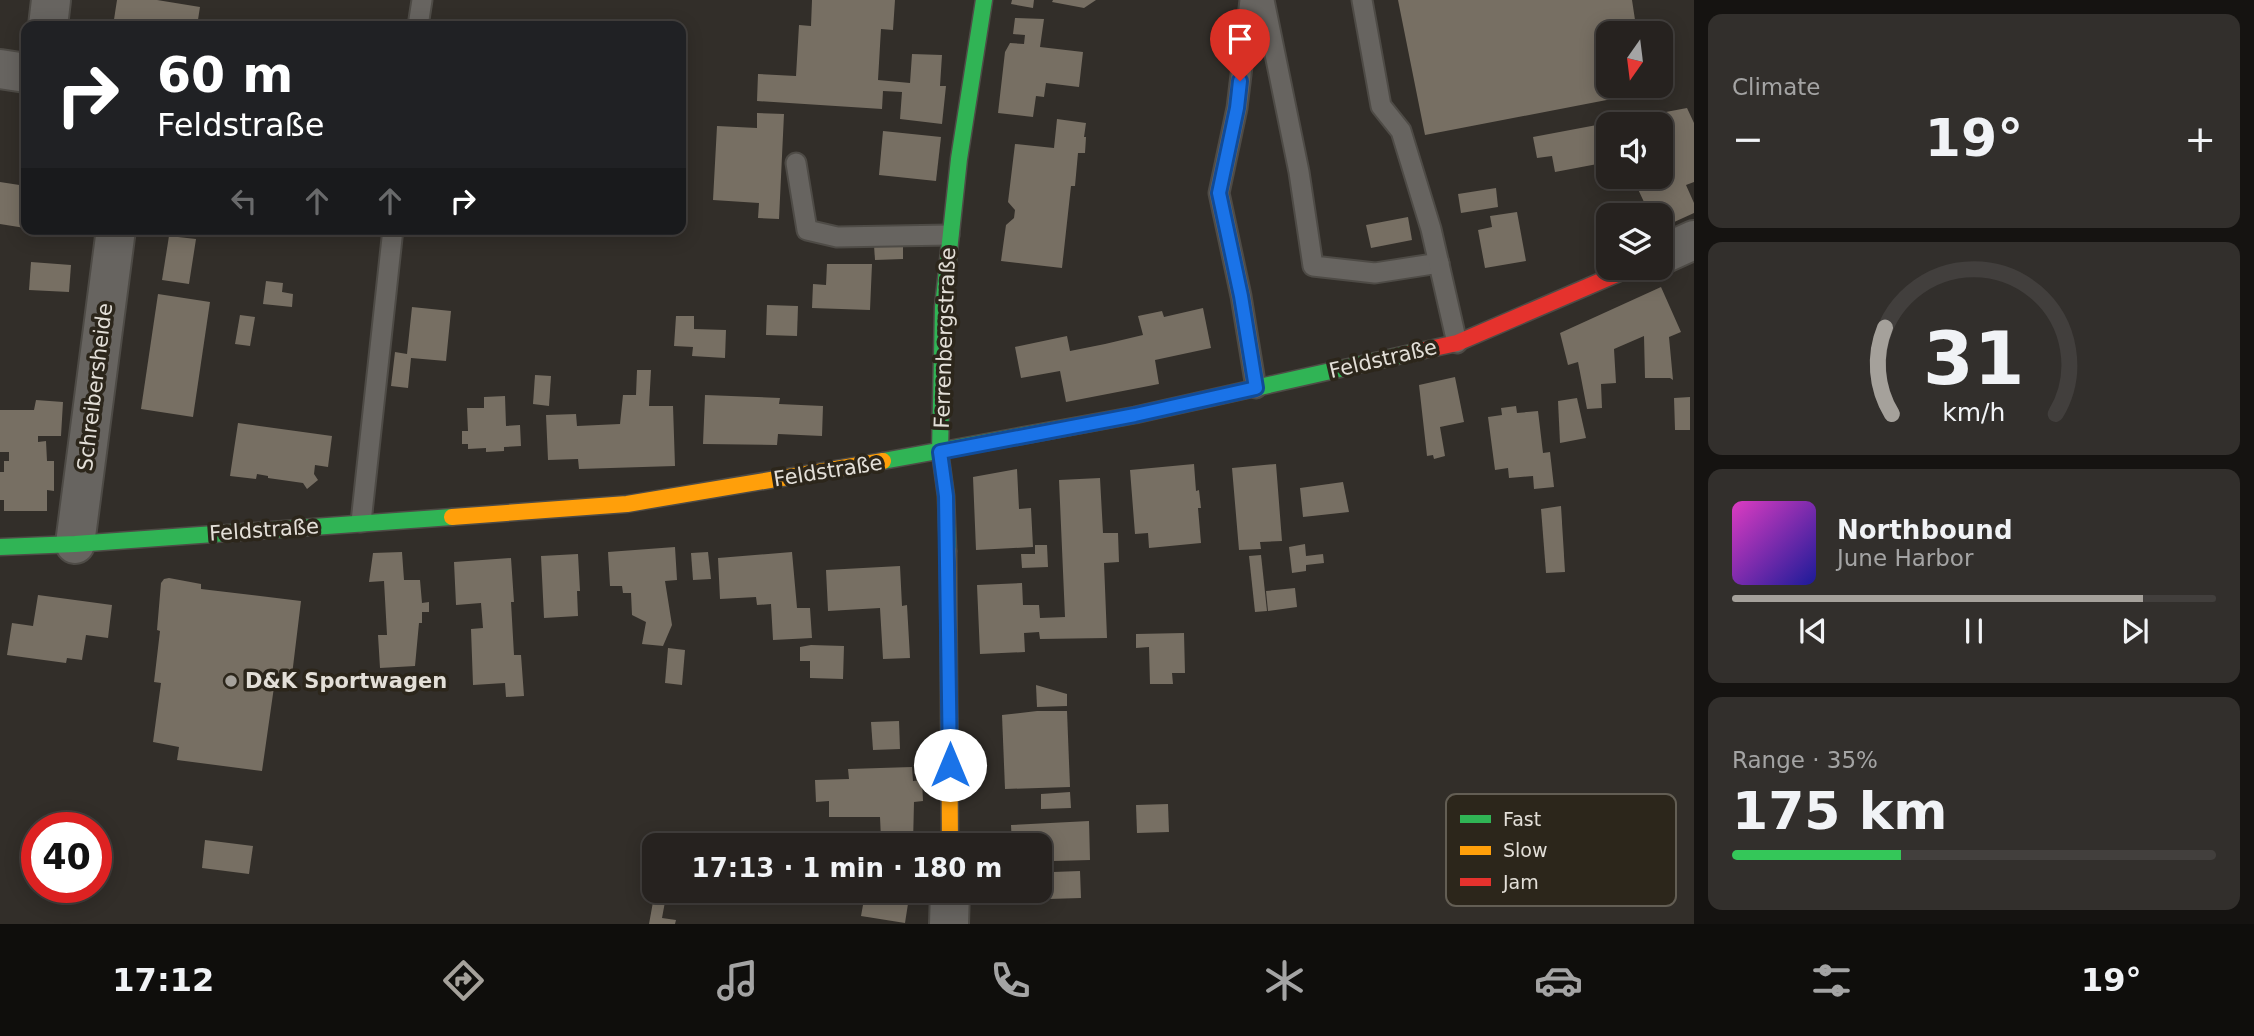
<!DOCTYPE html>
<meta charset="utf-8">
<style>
:root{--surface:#26221f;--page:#322f2c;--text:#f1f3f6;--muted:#a4a4a4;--line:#423f3d;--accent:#a5a19b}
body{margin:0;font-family:"DejaVu Sans",sans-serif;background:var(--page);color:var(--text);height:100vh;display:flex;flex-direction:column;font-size:26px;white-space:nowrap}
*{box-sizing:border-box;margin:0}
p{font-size:23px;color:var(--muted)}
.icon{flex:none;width:38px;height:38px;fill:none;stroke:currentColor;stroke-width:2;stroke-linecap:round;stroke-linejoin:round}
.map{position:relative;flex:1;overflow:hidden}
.drawer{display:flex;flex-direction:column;gap:14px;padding:14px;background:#151311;width:560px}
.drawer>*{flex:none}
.top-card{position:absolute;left:21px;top:21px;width:665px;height:214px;border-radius:14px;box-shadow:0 4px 18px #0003,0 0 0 2px var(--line);background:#202124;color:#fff;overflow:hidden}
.needle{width:46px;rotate:194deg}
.tools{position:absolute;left:1596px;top:21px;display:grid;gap:14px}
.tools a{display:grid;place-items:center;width:77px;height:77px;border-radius:14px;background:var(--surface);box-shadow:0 4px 18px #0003,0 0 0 2px var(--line);font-size:35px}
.speed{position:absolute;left:21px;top:812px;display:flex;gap:14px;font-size:35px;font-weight:700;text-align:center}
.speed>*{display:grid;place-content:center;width:91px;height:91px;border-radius:50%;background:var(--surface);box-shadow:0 4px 18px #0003,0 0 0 2px var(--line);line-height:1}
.speed .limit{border:10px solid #d22;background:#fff;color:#111}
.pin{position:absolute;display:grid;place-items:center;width:60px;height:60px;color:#fff;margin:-72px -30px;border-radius:50% 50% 50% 0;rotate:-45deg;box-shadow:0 0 7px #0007}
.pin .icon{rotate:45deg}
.me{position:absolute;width:77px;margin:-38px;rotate:0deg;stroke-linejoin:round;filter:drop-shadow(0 0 5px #0008)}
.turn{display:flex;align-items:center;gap:24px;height:147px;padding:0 21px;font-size:32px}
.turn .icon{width:91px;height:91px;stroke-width:2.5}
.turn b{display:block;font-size:49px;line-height:60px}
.lanes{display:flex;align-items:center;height:66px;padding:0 21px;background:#0003;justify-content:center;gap:35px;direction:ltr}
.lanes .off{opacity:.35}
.big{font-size:52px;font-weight:800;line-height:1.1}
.drawer .tile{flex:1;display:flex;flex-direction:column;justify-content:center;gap:10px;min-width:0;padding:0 24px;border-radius:14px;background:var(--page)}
.drawer .dial{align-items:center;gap:0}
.dial svg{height:182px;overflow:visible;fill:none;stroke:var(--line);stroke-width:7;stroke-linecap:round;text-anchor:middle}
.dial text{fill:var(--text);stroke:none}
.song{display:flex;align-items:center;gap:21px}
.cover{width:84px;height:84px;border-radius:10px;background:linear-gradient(135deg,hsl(310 70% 55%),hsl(240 70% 35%))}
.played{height:7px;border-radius:4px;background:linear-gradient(90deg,var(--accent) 85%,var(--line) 85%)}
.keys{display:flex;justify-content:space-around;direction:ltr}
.heat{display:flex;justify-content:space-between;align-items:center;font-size:38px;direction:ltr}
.charge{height:10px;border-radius:5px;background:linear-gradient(90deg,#34c759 35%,var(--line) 0)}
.trip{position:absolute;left:642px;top:833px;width:410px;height:70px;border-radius:14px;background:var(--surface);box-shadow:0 4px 18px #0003,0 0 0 2px var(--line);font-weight:800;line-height:70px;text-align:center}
.menu{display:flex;height:112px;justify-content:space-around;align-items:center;background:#0f0e0c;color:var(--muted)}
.menu .icon{width:49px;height:49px}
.menu .current{color:var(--accent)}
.menu b{font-size:32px;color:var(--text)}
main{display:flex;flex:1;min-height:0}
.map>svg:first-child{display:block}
</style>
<main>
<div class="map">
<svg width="1694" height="924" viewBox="0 0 1694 924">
<rect width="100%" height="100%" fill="#322e29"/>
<g fill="#776f63">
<polygon points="117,0 157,0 200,7 197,26 113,26"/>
<polygon points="812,0 895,0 893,30 881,29 878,80 910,83 912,54 942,55 940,86 946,86 942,124 900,119 902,92 883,91 882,109 757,101 758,74 796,76 799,25 811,26"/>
<polygon points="1012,0 1034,0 1033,8 1011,4"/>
<polygon points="1053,0 1096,0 1084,8 1052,2"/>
<polygon points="1398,0 1632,0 1637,33 1608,33 1608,86 1646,86 1648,92 1425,135"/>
<polygon points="1015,18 1044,19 1040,47 1083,52 1079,87 1046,83 1044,97 1036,96 1033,117 998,113 1005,52 1010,43 1024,44 1025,35 1013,34"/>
<polygon points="1687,108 1694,123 1694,182 1686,185 1694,203 1694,213 1661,228 1661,215 1650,215 1637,187 1666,174 1662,167 1674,161 1669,150 1661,152 1661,124 1608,124 1608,162 1555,172 1552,156 1537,158 1533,137"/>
<polygon points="757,113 784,114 779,219 758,218 759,203 713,200 717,126 757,128"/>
<polygon points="1057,119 1086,123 1084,137 1086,137 1085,153 1078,153 1075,186 1071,186 1062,268 1001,261 1006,225 1014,218 1015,210 1008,202 1015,144 1054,148"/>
<polygon points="883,131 941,137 936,181 879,175"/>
<polygon points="0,182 26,186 25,228 0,224"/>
<polygon points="1496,188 1498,207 1461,213 1458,194"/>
<polygon points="1517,212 1526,261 1485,268 1478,230 1492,227 1490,216"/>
<polygon points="1408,217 1412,240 1371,248 1366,225"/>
<polygon points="169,236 196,239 189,284 162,280"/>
<polygon points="874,245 903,245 903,259 875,260"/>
<polygon points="31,262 71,265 69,292 29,290"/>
<polygon points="827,264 872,264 870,310 812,308 813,284 826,285"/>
<polygon points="266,281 283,283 282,292 293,294 292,307 263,304"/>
<polygon points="1661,287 1681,332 1669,337 1673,380 1670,378 1645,378 1644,336 1614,349 1616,383 1601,384 1602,408 1587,409 1578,362 1568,365 1560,333"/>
<polygon points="158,294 210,302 193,417 141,409"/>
<polygon points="767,305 798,306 797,336 766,335"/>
<polygon points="412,307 451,311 446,361 411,358 408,388 391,386 395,352 407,354"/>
<polygon points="1203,308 1211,348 1155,360 1159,384 1066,402 1060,371 1021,378 1015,347 1067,336 1070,351 1105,344 1143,335 1138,316 1162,311 1164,317"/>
<polygon points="240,315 255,317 250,346 235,344"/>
<polygon points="676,316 694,316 694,329 726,330 725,358 692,356 693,347 674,346"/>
<polygon points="637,370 651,370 649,406 673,406 675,466 579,469 578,459 548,460 546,415 576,414 577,426 620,424 623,395 636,395"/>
<polygon points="535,375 551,376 549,406 533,404"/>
<polygon points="1455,377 1464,422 1440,427 1445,456 1434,459 1433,455 1427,456 1419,385"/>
<polygon points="705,395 780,398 779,404 823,406 822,436 778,434 777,445 703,444"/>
<polygon points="505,396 506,426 520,425 521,446 504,447 504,451 486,452 486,448 468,449 468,444 462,444 462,431 468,431 467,408 484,408 484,397"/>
<polygon points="1690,397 1690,430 1675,430 1674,398"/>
<polygon points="1577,398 1586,438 1560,443 1558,401"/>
<polygon points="36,400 63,402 61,436 38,436 38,442 46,441 47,461 54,461 54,491 47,490 47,511 4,511 4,500 0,500 0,472 4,472 4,461 9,461 9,452 0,452 0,410 34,410"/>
<polygon points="1516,406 1517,413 1538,411 1543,453 1550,452 1554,487 1534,489 1533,476 1509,478 1508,468 1495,470 1488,417 1502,415 1501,408"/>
<polygon points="238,423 332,436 328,467 315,465 314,474 318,480 307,489 303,483 268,478 268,476 257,474 256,479 230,476"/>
<polygon points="1194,464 1196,491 1199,490 1201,508 1198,508 1201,543 1149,548 1148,533 1135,534 1130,470"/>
<polygon points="1276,464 1282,541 1260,542 1261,549 1239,550 1232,468"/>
<polygon points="1017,469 1019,509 1031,508 1033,547 976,550 973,477"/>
<polygon points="1100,478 1103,533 1118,533 1119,562 1104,563 1107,638 1040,639 1039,632 1024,633 1025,652 980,654 977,585 1022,583 1023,605 1039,605 1040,618 1065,617 1059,480"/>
<polygon points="1343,482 1349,512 1303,517 1300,488"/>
<polygon points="1561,506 1565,572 1546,573 1541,509"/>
<polygon points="1305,544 1306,556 1323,554 1324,563 1306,565 1306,571 1292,573 1289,547"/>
<polygon points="1035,545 1047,545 1048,567 1022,568 1021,554 1035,554"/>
<polygon points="675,547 677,580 665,581 672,625 663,646 642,644 646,622 632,615 631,593 623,593 622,586 610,586 608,552"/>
<polygon points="402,552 404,580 420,580 422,603 429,602 429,612 422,612 422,623 419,623 415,666 380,668 378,635 387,635 384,581 369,582 373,553"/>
<polygon points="708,552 711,579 693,580 691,553"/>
<polygon points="792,552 797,608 810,608 812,638 773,640 771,604 757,605 756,597 720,599 718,558"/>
<polygon points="578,554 580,591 577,591 578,616 544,618 541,556"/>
<polygon points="1261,555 1267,611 1255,612 1249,556"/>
<polygon points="511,558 514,602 511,602 514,655 521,655 524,696 506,697 505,683 473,685 471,629 483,628 481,603 456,605 454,562"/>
<polygon points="900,566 902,606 907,605 910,658 883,659 880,608 828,611 826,570"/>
<polygon points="169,578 201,584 201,589 301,601 292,675 276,673 262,771 177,760 179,747 153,742 161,683 154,682 160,631 157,630 161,583 164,579"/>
<polygon points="1295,588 1297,607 1268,611 1266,591"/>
<polygon points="38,595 112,605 108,638 86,635 82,660 67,658 66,663 7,655 12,623 33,626"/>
<polygon points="1184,633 1185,673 1172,673 1173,684 1150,684 1149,647 1136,648 1136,634"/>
<polygon points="811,645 844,646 843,679 810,678 810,661 800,661 800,647"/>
<polygon points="668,648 685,650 682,685 665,683"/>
<polygon points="1036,685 1067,694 1067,706 1037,707"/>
<polygon points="1037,711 1067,711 1070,787 1005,789 1002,715"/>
<polygon points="899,721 900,749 873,750 871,722"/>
<polygon points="912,767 913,781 922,780 923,801 914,802 913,844 881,839 880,817 829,817 829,801 816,802 815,780 849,779 848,769"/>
<polygon points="1070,792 1071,808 1041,809 1041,794"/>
<polygon points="1168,804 1169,832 1137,833 1136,805"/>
<polygon points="1089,821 1090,860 1053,861 1053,872 1080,871 1081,898 1014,900 1014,891 1040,891 1040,845 1012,845 1011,825"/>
<polygon points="205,840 253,846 249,874 202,868"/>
<polygon points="655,891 667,891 662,918 676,920 675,924 649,924"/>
<polygon points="855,891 910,891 905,923 861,916 865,894"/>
</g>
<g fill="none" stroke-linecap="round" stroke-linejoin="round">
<g stroke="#4e4b46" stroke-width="23">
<g id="lane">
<polyline points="1250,0 1237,108 1219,193 1241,296 1256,388"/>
<polyline points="1264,0 1299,172 1313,266 1375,273 1439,263"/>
<polyline points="1362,0 1381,106 1401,131 1431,229 1457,343"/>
<polyline points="418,26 422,0"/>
<polyline points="796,163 807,230 837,237 949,235"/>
<polyline points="361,522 393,229"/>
</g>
</g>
<g stroke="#4e4b46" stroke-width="42">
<g id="street">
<polyline points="48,26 51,0"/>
<polyline points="0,69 26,73"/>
<polyline points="1661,255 1694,240"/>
<polyline points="75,544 116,229"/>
<polyline points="949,924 950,891"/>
</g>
</g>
<g stroke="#4e4b46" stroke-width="19">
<g id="fast">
<polyline points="883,461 1135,415 1411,353"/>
<polyline points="0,547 75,544 452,517"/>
<polyline points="948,551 946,496 940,452 943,307 959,159 984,0"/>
</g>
</g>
<g stroke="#4e4b46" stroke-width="19">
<g id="slow">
<polyline points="452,517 627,504 883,461"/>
<polyline points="948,551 950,845"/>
</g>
</g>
<g stroke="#4e4b46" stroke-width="19">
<polyline id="jam" points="1411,353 1457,343 1631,268"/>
</g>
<use href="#lane" stroke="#676460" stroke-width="19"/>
<use href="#street" stroke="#676460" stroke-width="38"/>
<use href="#fast" stroke="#30b455" stroke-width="16"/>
<use href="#slow" stroke="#ff9f0a" stroke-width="16"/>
<use href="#jam" stroke="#e5322d" stroke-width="16"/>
</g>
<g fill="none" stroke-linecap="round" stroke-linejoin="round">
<g stroke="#114b97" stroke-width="18">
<polyline id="route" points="950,765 946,496 940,452 1135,415 1256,388 1241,296 1219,193 1237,108 1240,81"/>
</g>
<use href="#route" stroke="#1a73e8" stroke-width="12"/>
</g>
<circle fill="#a5a19b" stroke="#2c261b" stroke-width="2.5" cx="231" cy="681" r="7"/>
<g text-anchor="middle" stroke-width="7" stroke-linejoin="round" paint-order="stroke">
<g font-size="21" fill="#e3dfd8" stroke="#2c261b">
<text transform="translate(945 338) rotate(-88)" y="7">Ferrenbergstraße</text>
<text transform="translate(1383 359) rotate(-13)" y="7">Feldstraße</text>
<text transform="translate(95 387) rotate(-83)" y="7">Schreibersheide</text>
<text transform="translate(828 471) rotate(-9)" y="7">Feldstraße</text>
<text transform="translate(264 530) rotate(-4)" y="7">Feldstraße</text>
</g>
<g font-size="21" font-weight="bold" fill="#e3dfd8" stroke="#2c261b" text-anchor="start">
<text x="245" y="688">D&amp;K Sportwagen</text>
</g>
</g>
<rect x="1446" y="794" width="230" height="112" rx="10" fill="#2c261b" stroke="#635e54" stroke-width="2"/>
<rect x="1460" y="815" width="31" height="8" fill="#30b455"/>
<rect x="1460" y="846" width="31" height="9" fill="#ff9f0a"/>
<rect x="1460" y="878" width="31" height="8" fill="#e5322d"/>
<g font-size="19" fill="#e3dfd8">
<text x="1503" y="826">Fast</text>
<text x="1503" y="857">Slow</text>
<text x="1503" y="889">Jam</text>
</g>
</svg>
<div class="tools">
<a><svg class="needle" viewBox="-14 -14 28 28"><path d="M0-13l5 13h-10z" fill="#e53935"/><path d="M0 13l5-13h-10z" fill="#a4a4a4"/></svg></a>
<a><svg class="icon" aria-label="sound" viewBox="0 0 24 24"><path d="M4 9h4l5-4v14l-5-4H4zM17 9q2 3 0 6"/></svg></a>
<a><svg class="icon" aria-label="layers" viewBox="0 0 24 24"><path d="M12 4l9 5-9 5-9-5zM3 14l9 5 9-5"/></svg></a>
</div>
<div class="speed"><div class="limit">40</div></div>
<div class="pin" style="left:1240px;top:81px;background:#d93025"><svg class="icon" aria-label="arrive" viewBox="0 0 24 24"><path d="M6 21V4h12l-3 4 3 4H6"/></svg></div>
<svg class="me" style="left:950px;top:765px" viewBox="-20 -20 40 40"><circle r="19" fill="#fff"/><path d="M0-13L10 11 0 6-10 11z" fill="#1a73e8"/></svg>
<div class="trip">17:13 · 1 min · 180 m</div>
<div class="top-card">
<div class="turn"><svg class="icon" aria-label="right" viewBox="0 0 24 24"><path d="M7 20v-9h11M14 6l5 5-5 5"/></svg><div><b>60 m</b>Feldstraße</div></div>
<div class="lanes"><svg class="icon off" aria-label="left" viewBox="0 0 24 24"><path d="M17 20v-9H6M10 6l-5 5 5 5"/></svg><svg class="icon off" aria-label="ahead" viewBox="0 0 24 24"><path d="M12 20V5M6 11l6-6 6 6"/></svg><svg class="icon off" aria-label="ahead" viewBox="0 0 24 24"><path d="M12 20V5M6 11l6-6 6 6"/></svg><svg class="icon" aria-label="right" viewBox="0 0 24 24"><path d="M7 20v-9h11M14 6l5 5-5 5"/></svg></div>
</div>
</div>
<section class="drawer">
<div class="tile"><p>Climate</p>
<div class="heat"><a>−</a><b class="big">19°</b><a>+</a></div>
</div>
<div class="tile dial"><svg viewBox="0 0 100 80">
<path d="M14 69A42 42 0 1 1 86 69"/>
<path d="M14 69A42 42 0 0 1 11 31" stroke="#a5a19b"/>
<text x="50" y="56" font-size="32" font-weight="700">31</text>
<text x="50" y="72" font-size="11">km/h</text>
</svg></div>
<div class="tile">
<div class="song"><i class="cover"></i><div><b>Northbound</b><p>June Harbor</p></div></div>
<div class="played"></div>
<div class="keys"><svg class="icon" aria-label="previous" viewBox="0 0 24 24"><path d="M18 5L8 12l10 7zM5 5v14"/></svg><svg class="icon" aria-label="pause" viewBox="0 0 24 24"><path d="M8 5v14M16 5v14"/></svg><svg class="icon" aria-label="next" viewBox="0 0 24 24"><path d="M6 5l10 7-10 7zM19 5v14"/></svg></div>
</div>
<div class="tile"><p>Range · 35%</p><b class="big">175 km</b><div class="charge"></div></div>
</section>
</main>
<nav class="menu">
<b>17:12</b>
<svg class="icon current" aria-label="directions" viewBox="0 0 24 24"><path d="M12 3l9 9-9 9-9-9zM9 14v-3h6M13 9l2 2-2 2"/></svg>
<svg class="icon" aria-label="music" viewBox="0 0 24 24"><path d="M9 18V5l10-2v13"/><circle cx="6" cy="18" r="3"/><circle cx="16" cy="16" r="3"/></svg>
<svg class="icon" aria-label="phone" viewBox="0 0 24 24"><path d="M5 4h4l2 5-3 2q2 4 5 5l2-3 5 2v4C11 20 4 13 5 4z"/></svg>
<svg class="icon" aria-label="climate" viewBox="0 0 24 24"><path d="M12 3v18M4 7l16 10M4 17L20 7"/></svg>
<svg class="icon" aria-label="car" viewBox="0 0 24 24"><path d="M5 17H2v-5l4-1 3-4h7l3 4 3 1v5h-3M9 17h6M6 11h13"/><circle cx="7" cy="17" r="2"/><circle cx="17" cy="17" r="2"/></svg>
<svg class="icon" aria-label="filters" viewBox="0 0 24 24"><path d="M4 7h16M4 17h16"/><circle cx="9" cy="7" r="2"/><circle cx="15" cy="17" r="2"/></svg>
<b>19°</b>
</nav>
